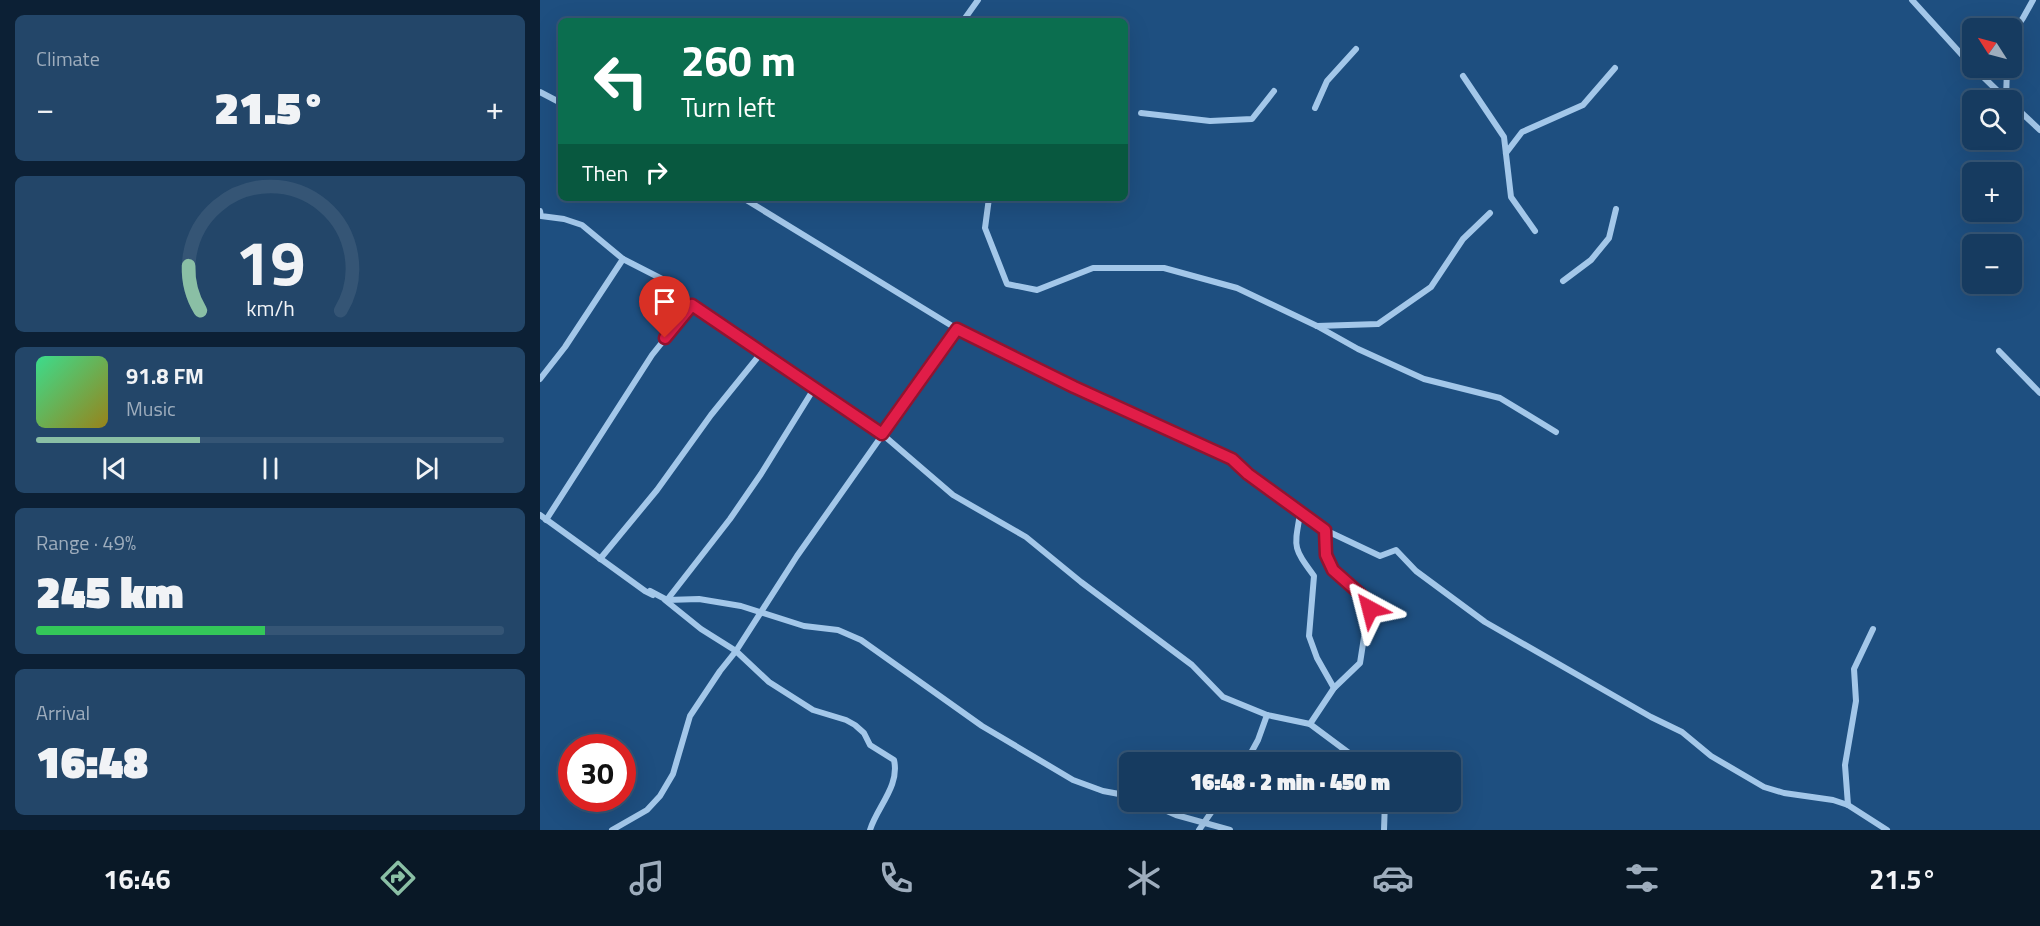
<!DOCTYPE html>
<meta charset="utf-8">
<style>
:root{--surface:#163b60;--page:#234669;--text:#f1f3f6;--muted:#9eadbd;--line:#355575;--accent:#8abfa5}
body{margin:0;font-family:"Titillium Web",sans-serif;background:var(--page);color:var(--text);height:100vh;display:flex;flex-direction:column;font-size:22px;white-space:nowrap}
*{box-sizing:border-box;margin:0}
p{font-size:20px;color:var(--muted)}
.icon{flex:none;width:33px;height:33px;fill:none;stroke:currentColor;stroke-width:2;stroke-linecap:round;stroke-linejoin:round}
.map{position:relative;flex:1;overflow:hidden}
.details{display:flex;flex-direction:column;gap:15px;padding:15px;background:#0c2035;width:540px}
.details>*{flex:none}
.top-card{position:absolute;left:18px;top:18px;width:570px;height:183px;border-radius:9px;box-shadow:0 6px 24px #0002,0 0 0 2px var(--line);background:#0b6e4f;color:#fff;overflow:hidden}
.needle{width:39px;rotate:306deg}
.fabs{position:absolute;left:1422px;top:18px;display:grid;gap:12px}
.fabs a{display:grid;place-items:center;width:60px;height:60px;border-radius:9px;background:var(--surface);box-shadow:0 6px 24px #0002,0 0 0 2px var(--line);font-size:30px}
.speed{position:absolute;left:18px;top:734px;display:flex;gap:12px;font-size:30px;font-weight:700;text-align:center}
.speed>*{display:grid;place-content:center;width:78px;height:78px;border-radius:50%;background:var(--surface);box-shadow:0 6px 24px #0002,0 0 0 2px var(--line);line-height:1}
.speed .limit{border:9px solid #d22;background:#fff;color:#111}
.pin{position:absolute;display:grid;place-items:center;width:51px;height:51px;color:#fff;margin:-62px -26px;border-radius:50% 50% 50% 0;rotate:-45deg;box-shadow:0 0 6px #0007}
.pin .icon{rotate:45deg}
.me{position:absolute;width:66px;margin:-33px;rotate:322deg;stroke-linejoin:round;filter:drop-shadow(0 0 4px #0008)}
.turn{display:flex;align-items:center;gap:21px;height:126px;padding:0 24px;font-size:27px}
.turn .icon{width:78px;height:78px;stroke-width:2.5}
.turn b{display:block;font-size:42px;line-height:51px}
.then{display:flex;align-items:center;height:57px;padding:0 24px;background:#0003;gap:12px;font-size:22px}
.big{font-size:45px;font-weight:800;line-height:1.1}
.details .tile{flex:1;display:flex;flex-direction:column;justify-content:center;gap:9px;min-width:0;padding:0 21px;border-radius:9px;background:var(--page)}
.details .dial{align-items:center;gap:0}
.dial svg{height:156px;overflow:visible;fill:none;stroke:var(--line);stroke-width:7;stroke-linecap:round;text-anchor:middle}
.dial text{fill:var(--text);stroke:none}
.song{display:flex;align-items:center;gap:18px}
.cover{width:72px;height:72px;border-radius:9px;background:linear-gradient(135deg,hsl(150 70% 55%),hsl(50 70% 35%))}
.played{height:6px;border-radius:3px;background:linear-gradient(90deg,var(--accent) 35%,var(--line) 35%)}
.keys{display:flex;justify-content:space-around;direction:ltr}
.heat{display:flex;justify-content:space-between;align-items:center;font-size:33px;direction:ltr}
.charge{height:9px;border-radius:4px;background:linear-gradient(90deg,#34c759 49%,var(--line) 0)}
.trip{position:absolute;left:579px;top:752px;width:342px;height:60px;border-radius:9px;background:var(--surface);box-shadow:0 6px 24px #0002,0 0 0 2px var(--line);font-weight:800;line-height:60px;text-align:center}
.tab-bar{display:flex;height:96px;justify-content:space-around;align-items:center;background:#091826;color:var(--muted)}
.tab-bar .icon{width:42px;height:42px}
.tab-bar .selected{color:var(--accent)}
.tab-bar b{font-size:27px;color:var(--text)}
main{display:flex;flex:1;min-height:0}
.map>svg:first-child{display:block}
</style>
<main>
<section class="details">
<div class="tile"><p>Climate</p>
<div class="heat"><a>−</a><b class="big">21.5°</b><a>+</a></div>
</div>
<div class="tile dial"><svg viewBox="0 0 100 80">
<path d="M14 69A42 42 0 1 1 86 69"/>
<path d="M14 69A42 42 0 0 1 8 46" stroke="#8abfa5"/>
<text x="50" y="56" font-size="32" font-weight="700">19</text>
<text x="50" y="72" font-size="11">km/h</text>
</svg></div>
<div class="tile">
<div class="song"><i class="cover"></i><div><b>91.8 FM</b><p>Music</p></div></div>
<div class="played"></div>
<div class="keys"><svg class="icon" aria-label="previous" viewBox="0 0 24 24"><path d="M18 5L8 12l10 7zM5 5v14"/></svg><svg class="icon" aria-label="pause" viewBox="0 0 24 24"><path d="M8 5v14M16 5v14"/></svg><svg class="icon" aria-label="next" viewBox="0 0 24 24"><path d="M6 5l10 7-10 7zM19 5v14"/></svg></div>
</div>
<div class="tile"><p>Range · 49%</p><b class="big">245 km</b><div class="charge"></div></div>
<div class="tile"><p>Arrival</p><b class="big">16:48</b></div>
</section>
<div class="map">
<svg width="1500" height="830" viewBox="0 0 1500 830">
<rect width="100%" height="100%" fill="#1e4f80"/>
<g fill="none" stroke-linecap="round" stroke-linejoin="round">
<g stroke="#a3c7e9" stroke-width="6">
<polyline points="1372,0 1432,66"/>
<polyline points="423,21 438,0"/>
<polyline points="1472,34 1483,18 1493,0"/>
<polyline points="1434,68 1467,100"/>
<polyline points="923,76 964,137 971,197 995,231"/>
<polyline points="0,92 21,103"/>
<polyline points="1466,99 1467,68"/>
<polyline points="1472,104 1500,130"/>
<polyline points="775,108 787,81 816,49"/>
<polyline points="601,113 670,121 712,119 734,91"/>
<polyline points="966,153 982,132 1043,105 1075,68"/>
<polyline points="203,198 417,329 534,387 692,459 708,474 785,530 840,556 856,550 876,571 945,622 1111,717 1142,732 1171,756 1224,787 1244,793 1293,800 1308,805 1347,830"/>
<polyline points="449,198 445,228 467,284 497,290 553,268 624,268 697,288 777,326 818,349 884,379 960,398 1016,432"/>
<polyline points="0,211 1,216 24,219 42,225 83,259 124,280 152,305 222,352 171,415 117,490 60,559"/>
<polyline points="1023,281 1051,260 1069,238 1076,209"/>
<polyline points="777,326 838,324 891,287 923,239 950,213"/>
<polyline points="1459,351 1500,393"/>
<polyline points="222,352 342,434 413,495 486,537 541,582 652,665 683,697 727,715"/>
<polyline points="0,379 25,347 83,259"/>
<path d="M760,514C754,549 753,547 774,576L769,636L777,658L794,688"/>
<polyline points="0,515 105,591 113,595"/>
<polyline points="6,520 112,355 152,305"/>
<polyline points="110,591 127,600 159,599 201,606 264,626 298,630 321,640 442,726 533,780 563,791 590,796"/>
<path d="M125,600L161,629L196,651L229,682L273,710L306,720L315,725L324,733L330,745L354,760C360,786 337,807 330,830"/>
<polyline points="127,600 190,519 221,474 275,387"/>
<polyline points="770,724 821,762"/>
<polyline points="706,762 718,740 727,715 770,724 794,688 820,663 825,631 835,618 827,600 793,570 786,555 785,530"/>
<polyline points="604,801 636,815 690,830"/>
<polyline points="1308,805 1305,765 1316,701 1314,669 1333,629"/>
<polyline points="72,830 107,810 120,796 133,774 150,716 180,671 196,651 257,556 417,329"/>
<polyline points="659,830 679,801"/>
<polyline points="844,830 845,801"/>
</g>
</g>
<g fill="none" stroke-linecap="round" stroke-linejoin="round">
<g stroke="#92132f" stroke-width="15">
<polyline id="route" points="125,338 152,305 342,434 417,329 534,387 692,459 708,474 785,530 786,555 793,570 827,600 830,609"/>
</g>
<use href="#route" stroke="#e11d48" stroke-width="10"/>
</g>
</svg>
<div class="fabs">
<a><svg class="needle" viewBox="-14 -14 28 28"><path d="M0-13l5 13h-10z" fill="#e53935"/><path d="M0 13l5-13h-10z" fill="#9eadbd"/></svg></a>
<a><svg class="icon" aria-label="search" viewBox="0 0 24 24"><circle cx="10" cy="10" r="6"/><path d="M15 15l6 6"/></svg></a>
<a>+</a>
<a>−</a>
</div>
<div class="speed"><div class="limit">30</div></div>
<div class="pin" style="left:125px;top:338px;background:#d93025"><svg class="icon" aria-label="arrive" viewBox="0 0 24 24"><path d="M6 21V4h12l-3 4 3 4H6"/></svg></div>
<svg class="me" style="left:830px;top:609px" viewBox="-20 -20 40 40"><path d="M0-17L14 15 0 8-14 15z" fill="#e11d48" stroke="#fff" stroke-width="4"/></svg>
<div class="trip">16:48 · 2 min · 450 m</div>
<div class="top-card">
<div class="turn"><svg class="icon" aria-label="left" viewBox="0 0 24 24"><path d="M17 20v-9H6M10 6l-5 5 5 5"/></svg><div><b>260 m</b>Turn left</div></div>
<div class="then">Then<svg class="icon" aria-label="right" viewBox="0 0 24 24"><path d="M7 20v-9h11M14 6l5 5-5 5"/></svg></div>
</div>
</div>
</main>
<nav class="tab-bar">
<b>16:46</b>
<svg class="icon selected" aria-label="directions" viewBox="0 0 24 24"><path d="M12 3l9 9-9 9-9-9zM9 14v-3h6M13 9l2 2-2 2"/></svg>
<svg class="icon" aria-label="music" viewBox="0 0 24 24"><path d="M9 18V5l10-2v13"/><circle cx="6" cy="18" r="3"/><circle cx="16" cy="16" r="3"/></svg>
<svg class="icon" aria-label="phone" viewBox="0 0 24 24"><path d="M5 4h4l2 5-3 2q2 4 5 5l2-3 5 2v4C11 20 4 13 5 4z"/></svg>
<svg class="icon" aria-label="climate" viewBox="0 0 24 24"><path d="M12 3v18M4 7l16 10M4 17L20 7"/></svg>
<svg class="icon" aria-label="car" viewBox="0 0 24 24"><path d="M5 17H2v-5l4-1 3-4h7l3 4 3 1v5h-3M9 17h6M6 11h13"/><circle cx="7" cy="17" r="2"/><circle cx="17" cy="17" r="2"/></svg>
<svg class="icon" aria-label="filters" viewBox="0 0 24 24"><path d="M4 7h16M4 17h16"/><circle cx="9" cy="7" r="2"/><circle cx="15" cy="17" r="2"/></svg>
<b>21.5°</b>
</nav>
